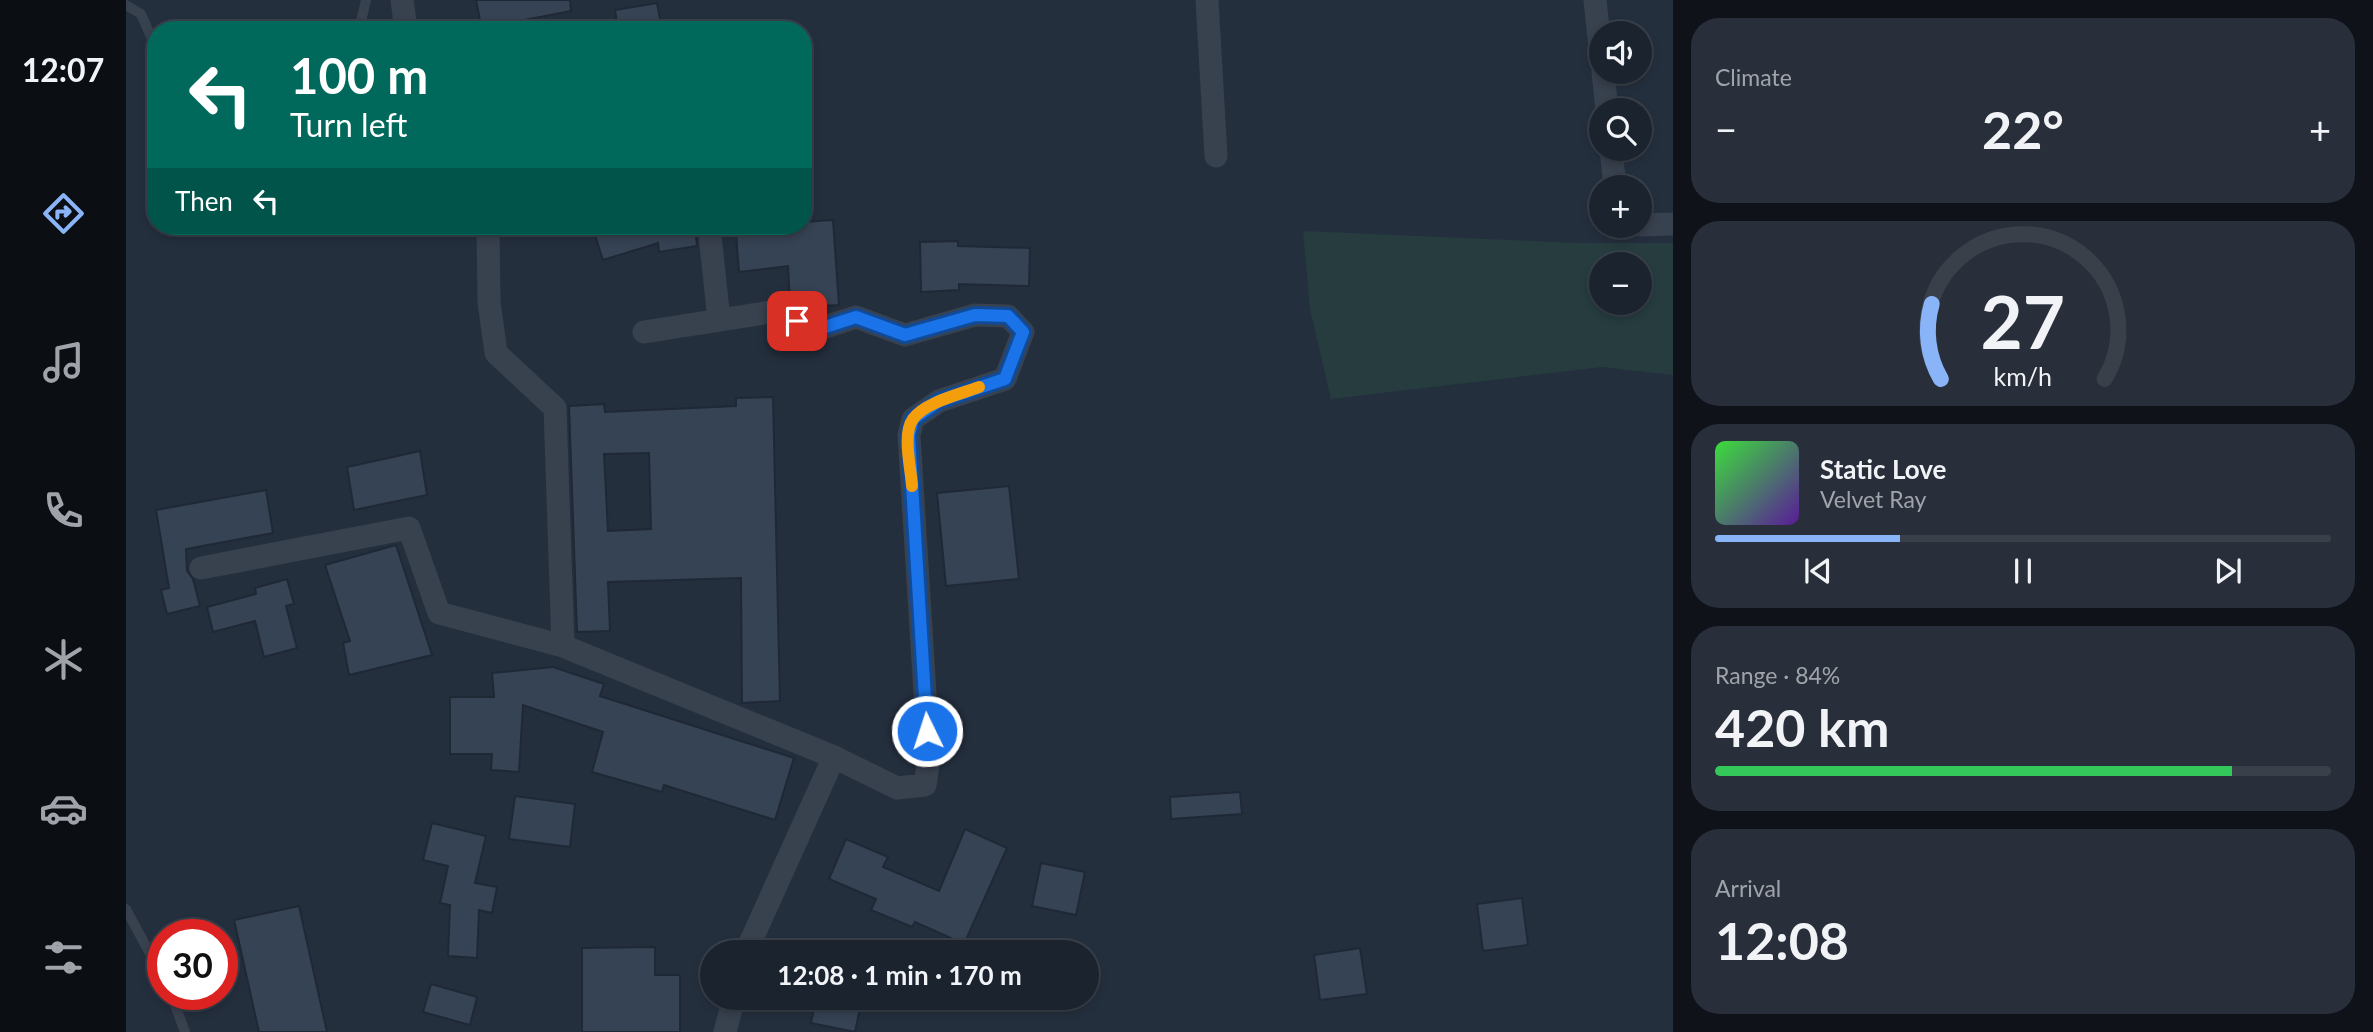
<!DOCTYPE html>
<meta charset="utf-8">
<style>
:root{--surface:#1b232e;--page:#282f3a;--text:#f1f3f6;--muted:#a0a4aa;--line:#39404a;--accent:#8ab4f8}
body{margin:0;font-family:Lato,sans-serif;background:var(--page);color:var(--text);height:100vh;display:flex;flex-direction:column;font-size:26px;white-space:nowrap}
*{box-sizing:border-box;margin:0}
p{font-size:23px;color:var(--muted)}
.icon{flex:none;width:38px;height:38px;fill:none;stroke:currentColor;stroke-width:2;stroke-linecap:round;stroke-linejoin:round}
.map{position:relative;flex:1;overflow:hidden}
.side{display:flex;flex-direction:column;gap:18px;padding:18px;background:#0f1319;width:700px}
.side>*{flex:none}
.guide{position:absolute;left:21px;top:21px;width:665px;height:214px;border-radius:28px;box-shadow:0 4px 10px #0003,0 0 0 2px var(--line);background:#00695c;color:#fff;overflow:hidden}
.fabs{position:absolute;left:1463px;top:21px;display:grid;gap:14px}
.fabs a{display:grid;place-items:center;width:63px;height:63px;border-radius:50%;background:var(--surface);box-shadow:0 4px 10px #0003,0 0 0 2px var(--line);font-size:35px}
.speed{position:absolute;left:21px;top:919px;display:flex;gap:14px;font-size:35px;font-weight:700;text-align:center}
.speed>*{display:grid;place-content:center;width:91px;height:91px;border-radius:50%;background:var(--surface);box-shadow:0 4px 10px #0003,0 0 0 2px var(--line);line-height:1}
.speed .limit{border:10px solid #d22;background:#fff;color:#111}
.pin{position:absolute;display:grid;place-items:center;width:60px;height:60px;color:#fff;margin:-30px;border-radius:14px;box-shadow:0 4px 10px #0006}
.me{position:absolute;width:77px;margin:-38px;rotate:356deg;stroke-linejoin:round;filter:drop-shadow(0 0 5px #0008)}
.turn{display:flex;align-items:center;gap:24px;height:147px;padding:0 28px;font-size:32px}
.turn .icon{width:91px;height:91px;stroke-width:2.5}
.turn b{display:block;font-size:49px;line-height:60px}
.then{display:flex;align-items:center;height:66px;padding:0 28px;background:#0003;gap:14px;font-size:26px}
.big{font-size:52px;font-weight:700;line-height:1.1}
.side .card{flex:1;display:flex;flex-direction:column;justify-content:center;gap:10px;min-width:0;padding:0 24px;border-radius:28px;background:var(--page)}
.side .dial{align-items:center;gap:0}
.dial svg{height:182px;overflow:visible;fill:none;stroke:var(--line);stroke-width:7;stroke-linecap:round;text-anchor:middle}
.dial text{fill:var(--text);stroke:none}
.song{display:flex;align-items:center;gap:21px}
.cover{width:84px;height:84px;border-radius:10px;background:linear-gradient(135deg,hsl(120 70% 55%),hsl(270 70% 35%))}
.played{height:7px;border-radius:4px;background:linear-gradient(90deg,var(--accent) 30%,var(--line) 30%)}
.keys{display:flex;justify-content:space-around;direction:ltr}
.heat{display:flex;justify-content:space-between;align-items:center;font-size:38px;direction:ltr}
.charge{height:10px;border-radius:5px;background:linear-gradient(90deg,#34c759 84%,var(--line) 0)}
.trip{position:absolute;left:574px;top:940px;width:399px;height:70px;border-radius:35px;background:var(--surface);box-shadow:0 4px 10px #0003,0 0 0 2px var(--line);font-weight:700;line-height:70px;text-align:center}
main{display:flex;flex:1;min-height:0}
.tab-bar{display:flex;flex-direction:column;width:126px;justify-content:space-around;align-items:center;background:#0b0e12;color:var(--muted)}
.tab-bar .icon{width:49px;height:49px}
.tab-bar .on{color:var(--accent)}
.tab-bar b{font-size:32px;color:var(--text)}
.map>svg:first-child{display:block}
</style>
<main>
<nav class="tab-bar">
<b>12:07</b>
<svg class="icon on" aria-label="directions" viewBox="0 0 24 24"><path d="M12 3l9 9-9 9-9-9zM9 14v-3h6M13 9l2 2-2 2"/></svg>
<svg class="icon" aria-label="music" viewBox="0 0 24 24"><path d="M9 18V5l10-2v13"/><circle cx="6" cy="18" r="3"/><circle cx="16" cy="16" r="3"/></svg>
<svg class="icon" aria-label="phone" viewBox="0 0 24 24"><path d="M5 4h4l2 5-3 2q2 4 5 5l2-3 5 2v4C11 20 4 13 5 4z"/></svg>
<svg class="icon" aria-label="climate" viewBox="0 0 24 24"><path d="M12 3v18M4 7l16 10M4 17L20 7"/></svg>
<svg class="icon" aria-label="car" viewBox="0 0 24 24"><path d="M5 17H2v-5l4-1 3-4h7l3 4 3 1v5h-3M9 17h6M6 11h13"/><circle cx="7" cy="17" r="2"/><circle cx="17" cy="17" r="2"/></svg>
<svg class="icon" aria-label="filters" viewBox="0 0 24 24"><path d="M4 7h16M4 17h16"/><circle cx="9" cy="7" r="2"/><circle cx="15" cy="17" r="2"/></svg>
</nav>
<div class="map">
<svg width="1547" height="1032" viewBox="0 0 1547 1032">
<rect width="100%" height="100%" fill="#242f3e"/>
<path fill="#263c3f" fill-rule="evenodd" d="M1177,231L1450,243H1547V375L1476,367L1205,399L1184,309ZM1475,264H1514V303H1475Z"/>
<g fill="#364354" stroke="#1f2835" stroke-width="2" fill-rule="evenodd">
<polygon points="350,0 444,0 445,11 393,21 394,30 356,30"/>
<polygon points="531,3 536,30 492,30 489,10"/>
<polygon points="707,220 713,305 675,307 664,302 662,266 613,272 610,234 658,229 658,226 677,226 677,222"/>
<polygon points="466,226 569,226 571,246 533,252 532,243 477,260"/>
<polygon points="832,241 832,246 904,248 903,286 833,284 833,290 795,292 794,242"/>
<path d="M647,397L654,701L616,703L615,578L482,582L484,631L451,632L443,406L478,404L479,412L610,406V398ZM523,453L525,529L482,531L478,454Z"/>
<polygon points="294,451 301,495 228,510 221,467"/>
<polygon points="883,486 893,579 820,586 811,493"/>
<polygon points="140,490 147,533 60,549 61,571 67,579 74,606 41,614 35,590 43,588 30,510"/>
<polygon points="270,545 306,655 223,675 217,643 224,641 199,565"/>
<polygon points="161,579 168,604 160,606 171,648 138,657 129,621 87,632 81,607 130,594 129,588"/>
<polygon points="427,667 478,684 474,696 668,758 649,820 538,785 536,792 466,772 477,732 397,705 393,772 365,770 366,754 324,754 324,697 368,697 366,673"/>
<polygon points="1114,792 1116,814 1045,819 1044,797"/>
<polygon points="389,796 449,804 444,847 383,839"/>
<polygon points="306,823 360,836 349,883 371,887 366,913 353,910 351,958 322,956 324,905 314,903 322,866 297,860"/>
<polygon points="839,829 881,848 838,944 789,922 786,927 745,910 750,899 703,879 720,839 762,857 757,867 813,891"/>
<polygon points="915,863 959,872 950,915 906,906"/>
<polygon points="1396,898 1402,945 1357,951 1351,904"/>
<polygon points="173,906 201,1032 133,1032 108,920"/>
<polygon points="529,947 529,975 554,975 554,1032 456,1032 456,948"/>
<polygon points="1234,948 1241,994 1194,1000 1188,955"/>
<polygon points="305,984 351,997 344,1025 297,1012"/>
<polygon points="690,998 736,998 729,1032 685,1023"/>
</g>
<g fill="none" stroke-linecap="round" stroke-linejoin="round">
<g stroke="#38414e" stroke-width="10">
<polyline points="0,5 15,14 30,48"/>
<polyline points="233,30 240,0"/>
<polyline points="0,909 37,978"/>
<polyline points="45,994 59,1032"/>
</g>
<g stroke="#38414e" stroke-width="23">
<polyline points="276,0 280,30"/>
<polyline points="1081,0 1090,156"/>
<polyline points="1469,0 1475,57"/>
<polyline points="1477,72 1481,110"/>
<polyline points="1485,149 1489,187"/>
<polyline points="1514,225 1547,224"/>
<polyline points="362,226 363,302 370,353 429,408 437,646 708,757 620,952"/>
<polyline points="583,226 593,320"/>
<polyline points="518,332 651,311 690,330 730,317 779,335 849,315 882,316 897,332 879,379 813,401 787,419 783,435 803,758 799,785 771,788 708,757"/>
<polyline points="75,568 283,528 313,613 437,646"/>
<polyline points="599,1032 608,998"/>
</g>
</g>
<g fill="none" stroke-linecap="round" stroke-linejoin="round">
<g stroke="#114b97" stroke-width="18">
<polyline id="route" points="671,321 690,330 730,317 779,335 849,315 882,316 897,332 879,379 813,401 787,419 783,435 801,731"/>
</g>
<use href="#route" stroke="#1a73e8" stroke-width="12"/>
<path stroke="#f59e0b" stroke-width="12" d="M786,486C785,468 776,434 787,419C799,402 835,394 853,387"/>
</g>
</svg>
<div class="fabs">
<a><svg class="icon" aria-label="sound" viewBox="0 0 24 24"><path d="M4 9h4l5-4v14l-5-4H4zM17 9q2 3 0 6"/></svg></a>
<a><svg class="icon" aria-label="search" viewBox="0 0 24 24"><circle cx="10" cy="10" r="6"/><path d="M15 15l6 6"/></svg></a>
<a>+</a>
<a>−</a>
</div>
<div class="speed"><div class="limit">30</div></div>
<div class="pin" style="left:671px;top:321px;background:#d93025"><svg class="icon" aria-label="arrive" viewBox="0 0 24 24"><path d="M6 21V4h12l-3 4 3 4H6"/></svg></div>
<svg class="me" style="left:801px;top:731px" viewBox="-20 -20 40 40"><circle r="17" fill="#1a73e8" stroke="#fff" stroke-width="3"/><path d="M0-11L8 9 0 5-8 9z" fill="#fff"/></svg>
<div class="trip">12:08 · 1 min · 170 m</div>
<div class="guide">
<div class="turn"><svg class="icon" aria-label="left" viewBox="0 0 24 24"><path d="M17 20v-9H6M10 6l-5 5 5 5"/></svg><div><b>100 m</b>Turn left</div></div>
<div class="then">Then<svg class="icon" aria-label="left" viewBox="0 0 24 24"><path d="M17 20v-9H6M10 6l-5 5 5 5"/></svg></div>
</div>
</div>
<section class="side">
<div class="card"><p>Climate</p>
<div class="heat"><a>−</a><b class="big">22°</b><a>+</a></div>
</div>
<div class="card dial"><svg viewBox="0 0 100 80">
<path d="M14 69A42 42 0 1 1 86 69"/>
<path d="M14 69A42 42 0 0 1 10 36" stroke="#8ab4f8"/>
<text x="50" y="56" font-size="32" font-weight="700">27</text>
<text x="50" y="72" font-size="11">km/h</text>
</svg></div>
<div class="card">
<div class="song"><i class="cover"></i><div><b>Static Love</b><p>Velvet Ray</p></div></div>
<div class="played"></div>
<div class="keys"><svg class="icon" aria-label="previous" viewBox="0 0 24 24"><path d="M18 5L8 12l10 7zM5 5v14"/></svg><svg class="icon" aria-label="pause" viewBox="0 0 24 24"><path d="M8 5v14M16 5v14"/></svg><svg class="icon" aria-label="next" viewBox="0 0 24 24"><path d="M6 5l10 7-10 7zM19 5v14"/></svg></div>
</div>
<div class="card"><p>Range · 84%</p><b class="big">420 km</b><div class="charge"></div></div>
<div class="card"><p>Arrival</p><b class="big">12:08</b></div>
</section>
</main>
